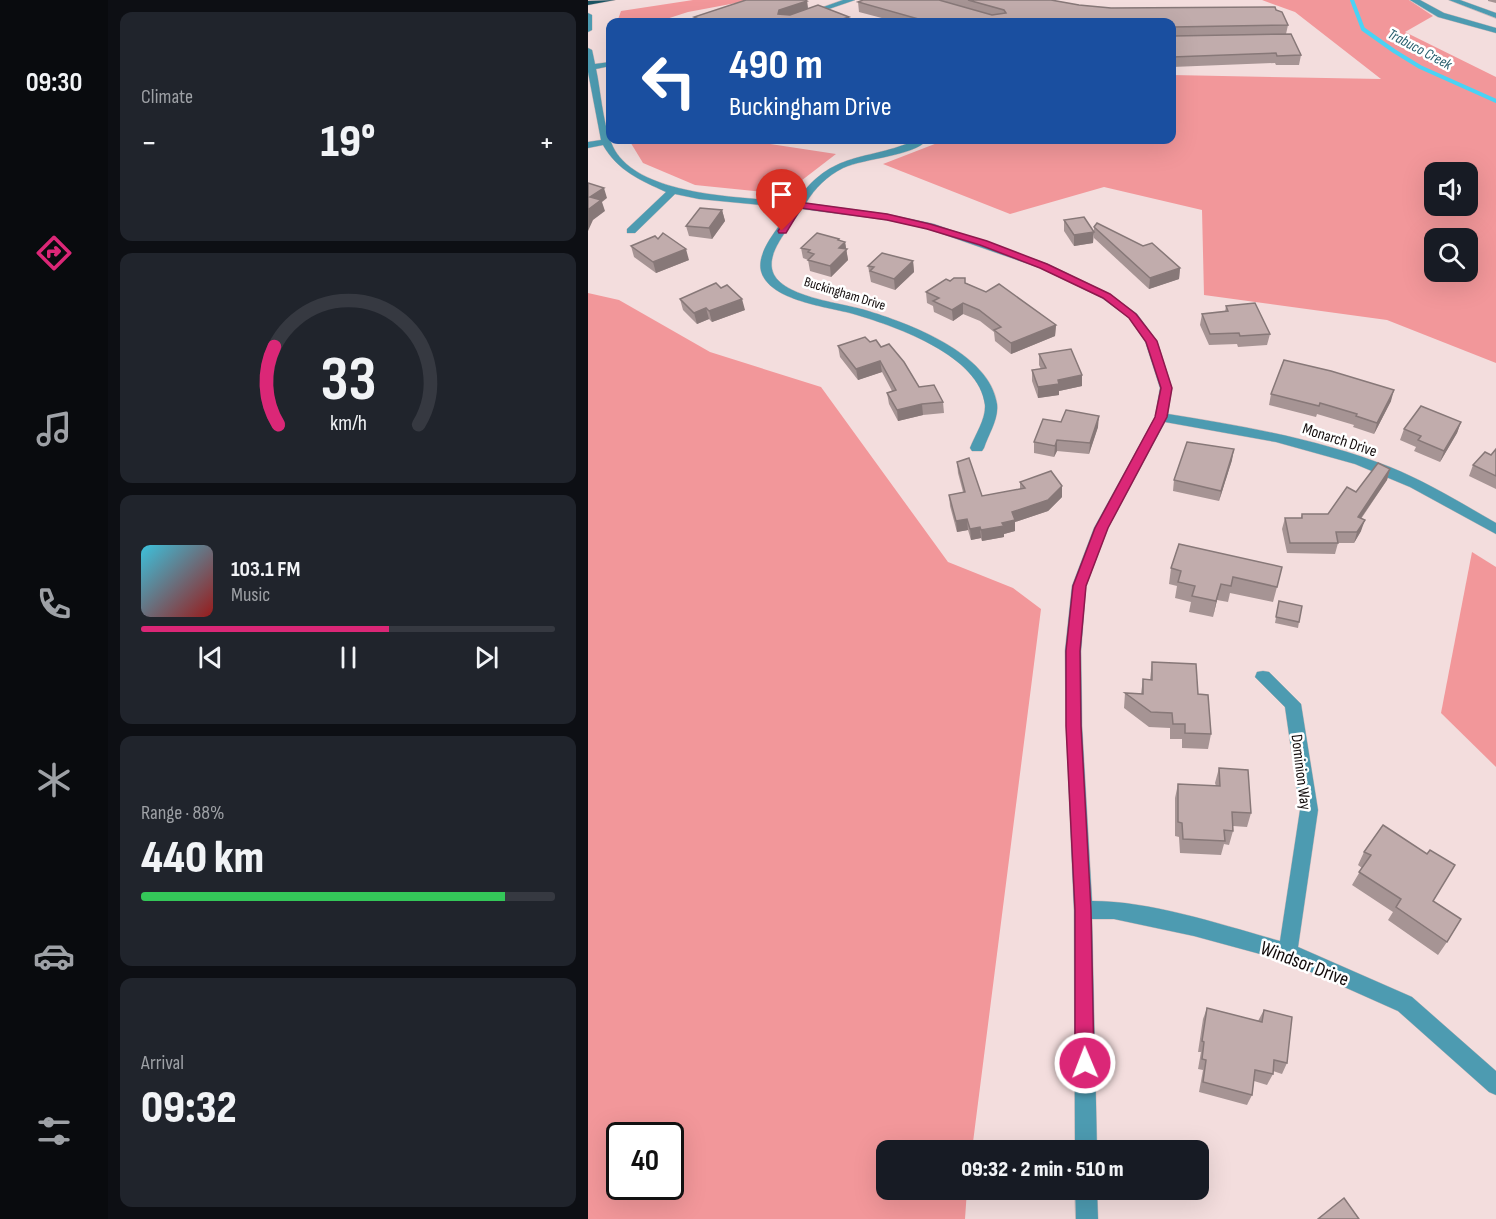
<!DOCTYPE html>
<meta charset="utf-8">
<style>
:root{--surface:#171b24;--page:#20242c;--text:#f1f3f6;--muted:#9ea1a6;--line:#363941;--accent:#db2777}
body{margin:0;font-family:"Sofia Sans Condensed",sans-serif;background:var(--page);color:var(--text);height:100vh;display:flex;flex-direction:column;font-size:22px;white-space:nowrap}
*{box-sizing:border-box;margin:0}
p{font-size:20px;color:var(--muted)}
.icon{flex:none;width:33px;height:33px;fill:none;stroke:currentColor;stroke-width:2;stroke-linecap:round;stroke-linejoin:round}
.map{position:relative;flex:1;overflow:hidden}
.sheet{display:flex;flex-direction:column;gap:12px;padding:12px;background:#0d0f14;width:480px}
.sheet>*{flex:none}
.banner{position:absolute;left:18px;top:18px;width:570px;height:126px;border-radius:12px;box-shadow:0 6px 24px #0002;background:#1a4fa0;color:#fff;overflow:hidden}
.tools{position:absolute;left:836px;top:162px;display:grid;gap:12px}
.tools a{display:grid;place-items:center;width:54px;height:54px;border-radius:12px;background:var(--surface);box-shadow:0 6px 24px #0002;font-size:30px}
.speed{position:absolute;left:18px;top:1122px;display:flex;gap:12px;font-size:30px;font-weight:700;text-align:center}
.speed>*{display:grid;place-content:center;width:78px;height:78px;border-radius:50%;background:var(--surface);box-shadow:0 6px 24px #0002;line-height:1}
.speed .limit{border:3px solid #111;border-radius:9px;background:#fff;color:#111}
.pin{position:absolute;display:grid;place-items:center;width:51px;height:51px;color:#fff;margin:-62px -26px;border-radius:50% 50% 50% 0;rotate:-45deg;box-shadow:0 0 6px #0007}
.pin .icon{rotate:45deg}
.me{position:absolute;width:66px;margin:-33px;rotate:359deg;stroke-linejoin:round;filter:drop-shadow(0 0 4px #0008)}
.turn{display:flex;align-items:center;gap:21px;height:126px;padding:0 24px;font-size:27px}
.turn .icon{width:78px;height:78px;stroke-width:2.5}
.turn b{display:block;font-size:42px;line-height:51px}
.big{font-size:45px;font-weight:800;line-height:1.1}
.sheet .widget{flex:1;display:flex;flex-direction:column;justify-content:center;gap:9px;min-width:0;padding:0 21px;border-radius:12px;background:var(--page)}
.sheet .dial{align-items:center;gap:0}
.dial svg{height:156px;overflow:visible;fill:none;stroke:var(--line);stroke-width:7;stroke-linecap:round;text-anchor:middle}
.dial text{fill:var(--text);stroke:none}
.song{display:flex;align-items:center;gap:18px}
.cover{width:72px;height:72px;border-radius:9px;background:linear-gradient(135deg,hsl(190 70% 55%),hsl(0 70% 35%))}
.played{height:6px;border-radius:3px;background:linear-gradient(90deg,var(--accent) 60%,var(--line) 60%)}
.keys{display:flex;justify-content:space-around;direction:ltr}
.heat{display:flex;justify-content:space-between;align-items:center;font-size:33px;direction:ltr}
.charge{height:9px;border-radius:4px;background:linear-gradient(90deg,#34c759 88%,var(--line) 0)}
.trip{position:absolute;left:288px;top:1140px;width:333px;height:60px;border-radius:12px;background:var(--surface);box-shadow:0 6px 24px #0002;font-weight:800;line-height:60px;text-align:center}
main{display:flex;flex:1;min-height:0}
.dock{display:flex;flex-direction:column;width:108px;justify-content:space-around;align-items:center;background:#090b0e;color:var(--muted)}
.dock .icon{width:42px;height:42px}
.dock .on{color:var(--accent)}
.dock b{font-size:27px;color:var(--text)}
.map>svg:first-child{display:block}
</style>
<main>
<nav class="dock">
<b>09:30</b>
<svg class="icon on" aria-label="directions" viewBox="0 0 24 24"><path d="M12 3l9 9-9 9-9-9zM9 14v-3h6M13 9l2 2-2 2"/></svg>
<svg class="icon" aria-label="music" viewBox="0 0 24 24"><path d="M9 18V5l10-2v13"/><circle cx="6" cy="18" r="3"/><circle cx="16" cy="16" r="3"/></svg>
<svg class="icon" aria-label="phone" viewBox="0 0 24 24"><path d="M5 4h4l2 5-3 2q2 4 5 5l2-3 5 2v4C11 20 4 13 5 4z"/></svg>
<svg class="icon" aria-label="climate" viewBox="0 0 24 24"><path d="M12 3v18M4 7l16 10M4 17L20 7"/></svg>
<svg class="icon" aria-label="car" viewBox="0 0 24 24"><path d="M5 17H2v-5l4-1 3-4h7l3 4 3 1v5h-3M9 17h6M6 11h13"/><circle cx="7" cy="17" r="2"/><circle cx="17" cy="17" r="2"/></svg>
<svg class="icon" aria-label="filters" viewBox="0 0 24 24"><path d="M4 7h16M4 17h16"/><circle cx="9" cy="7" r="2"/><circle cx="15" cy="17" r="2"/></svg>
</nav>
<section class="sheet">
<div class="widget"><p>Climate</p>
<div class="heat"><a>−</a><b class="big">19°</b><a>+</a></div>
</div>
<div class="widget dial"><svg viewBox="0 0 100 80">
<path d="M14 69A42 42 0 1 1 86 69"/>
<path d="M14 69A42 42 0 0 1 12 29" stroke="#db2777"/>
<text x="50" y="56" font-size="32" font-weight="700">33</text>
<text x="50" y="72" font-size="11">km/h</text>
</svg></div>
<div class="widget">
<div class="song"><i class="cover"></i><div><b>103.1 FM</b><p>Music</p></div></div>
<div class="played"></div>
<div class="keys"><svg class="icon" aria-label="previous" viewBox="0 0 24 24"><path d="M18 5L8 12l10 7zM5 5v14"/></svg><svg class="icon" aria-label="pause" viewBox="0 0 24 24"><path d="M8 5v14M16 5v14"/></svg><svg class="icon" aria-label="next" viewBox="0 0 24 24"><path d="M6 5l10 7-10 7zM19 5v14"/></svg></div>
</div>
<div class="widget"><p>Range · 88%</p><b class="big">440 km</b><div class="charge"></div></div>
<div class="widget"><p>Arrival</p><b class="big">09:32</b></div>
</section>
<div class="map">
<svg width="908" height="1219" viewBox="0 0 908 1219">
<rect width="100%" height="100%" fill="#f3dddd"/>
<g fill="#f2979a" fill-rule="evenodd">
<polygon points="105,0 164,0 100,12 69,22 29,22 33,11"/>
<path d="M674,0H821L845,16L817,32L908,77V363L799,320L616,295L614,210L516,187L422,214L295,164L357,140H584V75L793,79L707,12ZM846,172H879V206H846ZM879,238V272H846V238Z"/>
<polygon points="41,140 155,140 248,154 196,194 107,185 55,163"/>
<path d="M0,293L31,300L122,352L233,387L360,562L425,588L453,609L384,1150H298V1190H379L377,1219H0ZM32,1136H82V1186H32Z"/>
<polygon points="884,552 908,567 908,767 853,713"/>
</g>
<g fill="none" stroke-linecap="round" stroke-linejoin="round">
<polyline stroke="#4ad3f5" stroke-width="4" points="764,0 775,29 806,51 832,67 908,101"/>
<g stroke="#cfbbbb" stroke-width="1">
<g id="minor">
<polygon points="255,0 267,0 203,22 193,22"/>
<polygon points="822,0 832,0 856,13 908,28 908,33 850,17"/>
<polygon points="861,0 872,0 908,13 908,18"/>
<polygon points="0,13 4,15 4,30 0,32"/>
<path d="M0,48L4,50L7,64L22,62V66L8,69C13,92 14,119 23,142C43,198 159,197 208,202C244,149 279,162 328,140H339C326,156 277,158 255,168C239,176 227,188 218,203L299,214L346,224L460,264L522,294L549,314L569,341L584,388L580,414C655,426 731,439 802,467C839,482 873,503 908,523V534L822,487L767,464L688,442L577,422L520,528L498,586L493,651L494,726L504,901C564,901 634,925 692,941L712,810L697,707L667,677L669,672L675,671L681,672L713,704L730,810L710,947L824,997L908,1071V1095L901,1092L810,1011L698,961L606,936L526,919H504L509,1150H487L486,910L478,726L477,651L484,586L506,528L567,417L572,388L557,341L541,318L514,298L452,268L340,229L299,220L214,209C204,225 180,249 184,269C189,297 255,303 277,310C320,323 402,353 409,404C411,419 400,435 396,448L394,451H384L382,448C387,435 398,419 397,405C392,356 309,327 269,315C244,307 181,302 173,271C168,250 194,224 204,208L111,199L87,194L47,233H39V229L78,192C52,180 30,171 15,145L0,148V142L13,140L0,72Z"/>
<polygon points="487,1190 509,1190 510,1219 488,1219"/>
</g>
</g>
<g stroke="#cfbbbb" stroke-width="1">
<polygon id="major" points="27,0 0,5 0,1"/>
</g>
<use href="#minor" fill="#4d9bb1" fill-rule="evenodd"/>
<use href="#major" fill="#1a5362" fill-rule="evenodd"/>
</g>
<g fill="#a69494">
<polygon points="275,0 463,0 491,5 523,8 688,10 700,25 698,34 713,55 711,65 688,65 687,63 584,67 584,22 309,22 271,12 270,2"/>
<polygon points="900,0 908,0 908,3 900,1"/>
<polygon points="219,1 220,9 261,17 262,22 107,22 106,17"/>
<polygon points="134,210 137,221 124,239 101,236 98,226"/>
<polygon points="476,220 505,243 486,246 476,231"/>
<polygon points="506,227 592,268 591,279 561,289 506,238"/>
<polygon points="251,241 257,242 260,260 243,277 222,271 220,260 215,258 213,248"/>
<polygon points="43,246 101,260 68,273 46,257"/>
<polygon points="325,261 326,272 307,290 283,282 280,266"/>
<polygon points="362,281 378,283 468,325 467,336 423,354 407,341 406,332 392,321 375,314 365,321 346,312 345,306 339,303 338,292"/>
<polygon points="92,299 157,310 124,322 121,319 109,324 95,310"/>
<polygon points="638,306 682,334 679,345 650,347 649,344 621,345 612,325 614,314 637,312"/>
<polygon points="282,342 293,347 331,387 355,402 356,413 335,415 310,421 301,404 299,393 304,391 294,372 270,380 252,357 250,346"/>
<polygon points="451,354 494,375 494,386 471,391 471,395 450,398 444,381 444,370 453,369 451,365"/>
<polygon points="683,394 803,401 786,434 765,427 766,425 729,414 728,417 681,405"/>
<polygon points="473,422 510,427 501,454 469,451 466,457 446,453 446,442"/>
<polygon points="873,422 869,433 852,462 826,451 828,447 812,440 816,429"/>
<polygon points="908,449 908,489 881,476 885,465 903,455"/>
<polygon points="644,460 631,501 585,491 586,480"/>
<polygon points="369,462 394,496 432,489 432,482 474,497 460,511 427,522 427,531 416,534 416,537 394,541 393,538 383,540 380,530 369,532 362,506 361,495 375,492 370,473"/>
<polygon points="802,469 799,480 773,519 773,531 766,543 750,543 747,554 699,553 694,529 697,518 713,518 714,514 740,514 768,492"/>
<polygon points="591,544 689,587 685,602 642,593 640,602 629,600 625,617 601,612 603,602 587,598 589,586 581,584 583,568"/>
<polygon points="691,601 711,622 710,628 687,623"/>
<polygon points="564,662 610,694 623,734 620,749 594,748 594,739 582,739 582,728 561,727 536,708 537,693 553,694 555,679 562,680"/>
<polygon points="631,768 663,813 659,827 645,826 645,831 641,845 636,844 633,855 592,853 591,837 587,836 587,798 590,784 628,786 627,783"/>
<polygon points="795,825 845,901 859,942 850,955 800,920 805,912 764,885 774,868 770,865 776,852"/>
<polygon points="619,1008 670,1021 676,1010 699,1063 694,1074 685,1071 685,1074 679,1085 666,1081 664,1095 659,1105 611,1092 615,1070 610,1069 613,1052 610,1052 615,1019"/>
</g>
<g fill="#877878">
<polygon points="219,1 220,10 192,20 190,14 191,10"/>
<polygon points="261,17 262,22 245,22"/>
<polygon points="16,188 19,198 14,202 17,211 5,220 0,231 0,211 2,197"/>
<polygon points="134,210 137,221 124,239 121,228"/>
<polygon points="506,232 505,243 486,246 486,235"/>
<polygon points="251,239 252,247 257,242 260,260 243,277 242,266 250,240"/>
<polygon points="98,249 101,260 68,273 65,262"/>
<polygon points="325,261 326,272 307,290 306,279"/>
<polygon points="592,268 591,279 561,289 562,278"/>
<polygon points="154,299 157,310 124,322 121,311"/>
<polygon points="375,303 375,314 365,321 364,310"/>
<polygon points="118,308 121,319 109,324 106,313"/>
<polygon points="468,325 467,336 423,354 423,343"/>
<polygon points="292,361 294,372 270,380 268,369"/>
<polygon points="494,375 494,386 471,391 471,395 450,398 450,387 470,380"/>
<polygon points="806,390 803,401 786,434 789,423"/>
<polygon points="334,404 335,415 310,421 309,410"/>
<polygon points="511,416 510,427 501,454 502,443"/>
<polygon points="873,422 869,433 852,462 856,451"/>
<polygon points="469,440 469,451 466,457 467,446"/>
<polygon points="646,449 644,460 631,501 633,491"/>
<polygon points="802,469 799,480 766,528 770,517"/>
<polygon points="474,486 474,497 460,511 427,522 427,531 416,534 416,537 394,541 393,530 414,523 424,512"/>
<polygon points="379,519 380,530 369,532 368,521"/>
<polygon points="777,520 773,531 766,543 769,532"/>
<polygon points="392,527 393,538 383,540 382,529"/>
<polygon points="633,584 629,600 625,617 628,601"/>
</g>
<g fill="#c1acac" stroke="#877878" stroke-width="1.5">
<polygon points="158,0 217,0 219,1 191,10 190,14 202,15 230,5 261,17 245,22 117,22 106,17"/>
<polygon points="275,0 351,0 404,15 418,13 416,10 380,0 463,0 491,5 523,8 687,7 688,10 694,12 700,25 585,27 584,31 584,22 341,22 270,2"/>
<polygon points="584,34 585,36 703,34 713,55 689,56 688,53 584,57"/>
<polygon points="0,183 16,188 2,197 13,200 1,209 0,211"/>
<polygon points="112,208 134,210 121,228 98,226"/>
<polygon points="496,217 506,232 486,235 476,220"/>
<polygon points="509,223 555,246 564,243 592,268 562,278 506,227"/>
<polygon points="75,233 98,249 65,262 43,246 67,236 70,239"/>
<polygon points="229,233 251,239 250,240 257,242 251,248 259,249 242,266 220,260 226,254 220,252 222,250 213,248"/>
<polygon points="294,253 325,261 306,279 282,271 286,267 280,266"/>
<polygon points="366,278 377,278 377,283 398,292 411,284 468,325 423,343 406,330 413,327 391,310 375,303 364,310 345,301 351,298 338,292 358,279 362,281"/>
<polygon points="128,283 133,288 139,285 154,299 121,311 118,308 106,313 92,299"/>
<polygon points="667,303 682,334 652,336 651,333 622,334 614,314 640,311 638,306"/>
<polygon points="277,337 282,342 288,340 293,347 301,344 316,362 331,387 346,385 355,402 334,404 309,410 299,393 308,390 292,361 268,369 250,346"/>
<polygon points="483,349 494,375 470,380 471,384 450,387 444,370 458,368 451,354"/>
<polygon points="696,360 743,371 806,390 789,423 768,416 769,414 732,403 731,406 683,394"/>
<polygon points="833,406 873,422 856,451 830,440 833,436 816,429"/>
<polygon points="478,410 511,416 502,443 469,440 467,446 446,442 455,419 473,422"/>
<polygon points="599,442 646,449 633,491 586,480"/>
<polygon points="908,449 908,476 885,465 897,452 903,455"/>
<polygon points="381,458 394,496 437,488 432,482 463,471 474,486 460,500 424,512 427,520 414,523 416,526 393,530 392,527 382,529 379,519 368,521 361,495 377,492 369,462"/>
<polygon points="790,463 802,469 770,517 777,520 769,532 748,532 750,543 702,543 697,518 714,518 714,514 740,514 759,487 768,492"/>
<polygon points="591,544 694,567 689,587 645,577 643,586 633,584 628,601 604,596 607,586 590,582 593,571 583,568"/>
<polygon points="691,601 714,606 711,622 688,617"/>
<polygon points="564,662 608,664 610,694 620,695 623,734 597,733 597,724 585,724 584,713 563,712 537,693 555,694 555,679 564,680"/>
<polygon points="631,768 660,770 663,813 644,812 645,831 636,830 637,841 595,839 594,823 590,822 590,784 632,786"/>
<polygon points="795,825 839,854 842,850 867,865 845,901 873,919 859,942 808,907 813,899 771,872 783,855 776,852"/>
<polygon points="619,1008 674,1022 676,1010 704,1017 699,1063 686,1060 685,1074 667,1070 664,1095 615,1082 618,1060 614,1059 616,1042 614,1041"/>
<polygon points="756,1198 771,1219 730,1219"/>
</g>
<polygon fill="#db2777" stroke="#8e194d" stroke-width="1.5" points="210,202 299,214 342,224 399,241 459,264 522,294 548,314 569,341 584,388 579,417 520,528 498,586 492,651 493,726 503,910 506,1063 503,1069 497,1072 490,1069 487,1063 487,910 478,726 478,651 485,586 507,528 567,417 573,388 558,342 541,318 515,298 452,268 392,245 339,229 299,220 213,208 198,233 191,233 190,231 207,203"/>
<g text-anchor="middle" stroke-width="5" stroke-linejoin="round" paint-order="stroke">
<g font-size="14" fill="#120b0b" stroke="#fff">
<text transform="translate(257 293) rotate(17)" y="5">Buckingham Drive</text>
</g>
<g font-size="15" font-style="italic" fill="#275d6c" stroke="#fff">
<text transform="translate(832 49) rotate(28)" y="5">Trabuco Creek</text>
</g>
<g font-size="16" fill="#120b0b" stroke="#fff">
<text transform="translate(752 439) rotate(18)" y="6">Monarch Drive</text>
<text transform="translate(714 772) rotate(83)" y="6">Dominion Way</text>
</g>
<g font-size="20" fill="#120b0b" stroke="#fff">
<text transform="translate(717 963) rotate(21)" y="7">Windsor Drive</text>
</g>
</g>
</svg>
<div class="tools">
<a><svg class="icon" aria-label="sound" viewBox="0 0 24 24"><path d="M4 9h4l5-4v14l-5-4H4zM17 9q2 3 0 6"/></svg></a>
<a><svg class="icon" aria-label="search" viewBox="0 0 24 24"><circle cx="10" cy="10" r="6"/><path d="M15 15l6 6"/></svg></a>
</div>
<div class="speed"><div class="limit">40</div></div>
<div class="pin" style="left:194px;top:231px;background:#d93025"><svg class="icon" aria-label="arrive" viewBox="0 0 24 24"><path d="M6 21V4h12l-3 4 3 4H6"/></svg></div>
<svg class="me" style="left:497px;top:1063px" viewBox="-20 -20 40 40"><circle r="17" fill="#db2777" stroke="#fff" stroke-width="3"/><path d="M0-11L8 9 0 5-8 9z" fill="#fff"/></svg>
<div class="trip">09:32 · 2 min · 510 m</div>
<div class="banner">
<div class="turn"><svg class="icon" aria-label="left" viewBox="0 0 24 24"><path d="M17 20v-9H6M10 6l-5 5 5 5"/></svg><div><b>490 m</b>Buckingham Drive</div></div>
</div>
</div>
</main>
